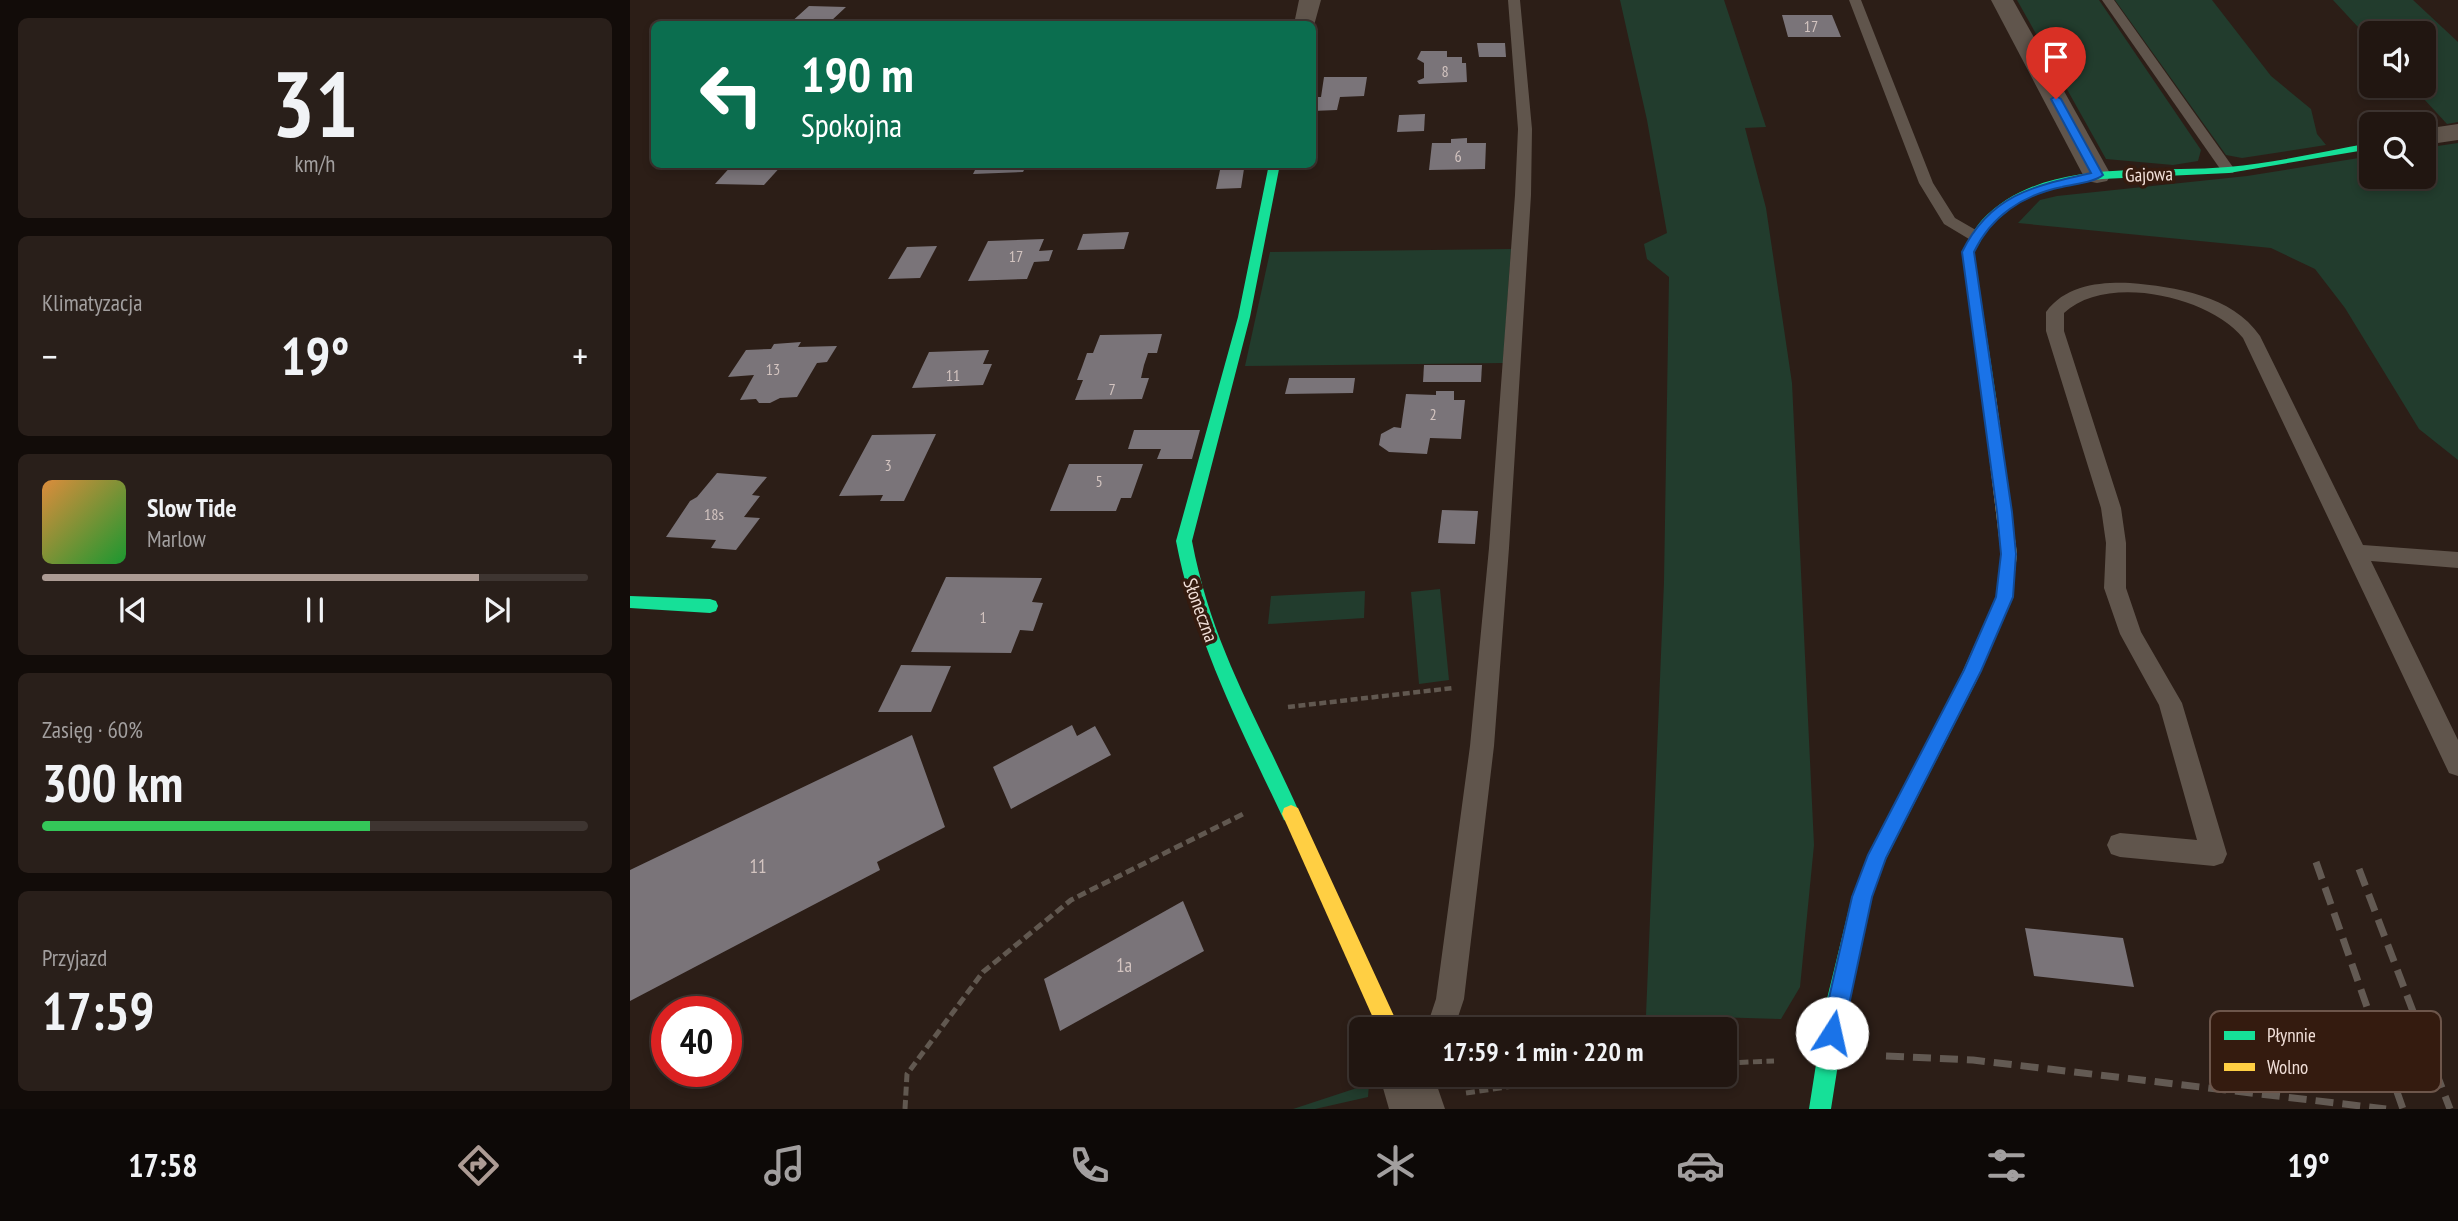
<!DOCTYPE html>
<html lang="pl">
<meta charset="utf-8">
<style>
:root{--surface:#211611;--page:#291f1a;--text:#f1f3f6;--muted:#a29f9f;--line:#3e3531;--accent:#ac9b94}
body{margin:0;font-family:"PT Sans Narrow",sans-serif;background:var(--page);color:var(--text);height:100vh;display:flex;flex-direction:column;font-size:26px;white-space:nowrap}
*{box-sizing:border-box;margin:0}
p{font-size:23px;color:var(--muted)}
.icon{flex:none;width:38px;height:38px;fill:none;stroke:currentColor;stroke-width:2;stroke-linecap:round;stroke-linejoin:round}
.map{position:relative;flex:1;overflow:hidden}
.details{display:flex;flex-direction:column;gap:18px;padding:18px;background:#120c09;width:630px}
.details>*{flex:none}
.hud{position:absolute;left:21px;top:21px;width:665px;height:147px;border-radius:10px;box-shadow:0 4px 10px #0003,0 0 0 2px var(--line);background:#0b6e4f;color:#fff;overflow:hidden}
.tools{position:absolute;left:1729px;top:21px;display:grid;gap:14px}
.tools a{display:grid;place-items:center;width:77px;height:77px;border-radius:10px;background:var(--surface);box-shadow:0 4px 10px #0003,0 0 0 2px var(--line);font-size:35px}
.speed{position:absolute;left:21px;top:996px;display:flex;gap:14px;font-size:35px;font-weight:700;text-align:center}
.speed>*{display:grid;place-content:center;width:91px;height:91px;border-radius:50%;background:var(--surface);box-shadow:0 4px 10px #0003,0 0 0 2px var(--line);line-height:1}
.speed .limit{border:10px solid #d22;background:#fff;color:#111}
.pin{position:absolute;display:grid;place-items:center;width:60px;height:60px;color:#fff;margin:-72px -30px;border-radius:50% 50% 50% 0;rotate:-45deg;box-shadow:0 0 7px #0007}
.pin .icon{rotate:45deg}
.me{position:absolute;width:77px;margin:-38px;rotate:10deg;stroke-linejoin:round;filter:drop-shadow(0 0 5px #0008)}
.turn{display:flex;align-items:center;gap:24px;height:147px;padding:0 35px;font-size:32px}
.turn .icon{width:91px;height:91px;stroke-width:2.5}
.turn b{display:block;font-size:49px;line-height:60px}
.big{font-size:52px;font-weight:600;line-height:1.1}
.details .tile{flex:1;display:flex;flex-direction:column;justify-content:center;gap:10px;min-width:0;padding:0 24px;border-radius:10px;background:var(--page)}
.details .dial{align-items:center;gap:0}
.dial b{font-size:91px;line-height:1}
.song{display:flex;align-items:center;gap:21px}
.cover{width:84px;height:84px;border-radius:10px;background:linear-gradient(135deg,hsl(30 70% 55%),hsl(130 70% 35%))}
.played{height:7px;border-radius:4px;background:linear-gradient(90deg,var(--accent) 80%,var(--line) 80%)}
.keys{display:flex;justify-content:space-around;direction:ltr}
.heat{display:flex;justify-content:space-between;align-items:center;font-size:38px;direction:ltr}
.charge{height:10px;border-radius:5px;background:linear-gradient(90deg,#34c759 60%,var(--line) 0)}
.trip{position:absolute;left:719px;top:1017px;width:388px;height:70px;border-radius:10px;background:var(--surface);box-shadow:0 4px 10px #0003,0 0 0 2px var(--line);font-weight:600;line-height:70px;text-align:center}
.menu{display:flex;height:112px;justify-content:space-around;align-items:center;background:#0d0907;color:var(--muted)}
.menu .icon{width:49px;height:49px}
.menu .selected{color:var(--accent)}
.menu b{font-size:32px;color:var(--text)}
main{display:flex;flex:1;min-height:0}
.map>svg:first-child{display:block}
</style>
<main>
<section class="details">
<div class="tile dial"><b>31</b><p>km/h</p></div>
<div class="tile"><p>Klimatyzacja</p>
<div class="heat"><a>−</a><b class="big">19°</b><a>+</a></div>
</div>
<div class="tile">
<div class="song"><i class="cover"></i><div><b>Slow Tide</b><p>Marlow</p></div></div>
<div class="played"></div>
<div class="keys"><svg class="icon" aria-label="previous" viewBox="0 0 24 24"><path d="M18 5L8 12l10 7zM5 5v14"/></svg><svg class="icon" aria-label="pause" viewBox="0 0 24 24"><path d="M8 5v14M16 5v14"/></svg><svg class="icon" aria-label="next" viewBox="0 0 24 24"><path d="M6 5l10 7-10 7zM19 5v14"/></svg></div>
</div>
<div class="tile"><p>Zasięg · 60%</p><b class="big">300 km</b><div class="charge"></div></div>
<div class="tile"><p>Przyjazd</p><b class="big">17:59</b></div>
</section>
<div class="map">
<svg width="1828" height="1109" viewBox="0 0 1828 1109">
<rect width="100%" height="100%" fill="#2c1e17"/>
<g fill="#223c2d">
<polygon points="990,0 1094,0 1136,127 1115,128 1136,208 1162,383 1184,845 1170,987 1151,1019 1016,1015 1034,582 1039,277 1017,259 1014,244 1037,233 1017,120"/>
<polygon points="1387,0 1469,0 1571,150 1568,161 1543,165 1476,159"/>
<polygon points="1485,0 1582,0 1641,76 1681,109 1687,134 1696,145 1612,158 1596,155"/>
<polygon points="1703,0 1783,0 1828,42 1828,122 1817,124 1782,86 1794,86 1794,33 1741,33 1741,41"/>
<polygon points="1828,143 1828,460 1789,429 1715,308 1685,269 1641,248 1388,223 1410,200 1427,196 1617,176 1741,156 1741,177 1794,177 1794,148"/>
<polygon points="881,249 873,363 615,366 640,252"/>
<polygon points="810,589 819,680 789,684 781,592"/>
<polygon points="735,591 734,618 638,624 641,596"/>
<polygon points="739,1084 738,1097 685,1109 663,1109"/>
</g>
<g fill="#7a7479">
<polygon points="179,6 216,7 201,21 212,22 208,24 159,24"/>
<polygon points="1152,15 1202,15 1211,37 1158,37"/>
<polygon points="847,43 875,43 876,57 849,57"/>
<polygon points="791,51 817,51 817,57 832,57 832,63 836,63 837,82 789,84 787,81 794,78 794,63 787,59"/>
<polygon points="694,77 737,77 734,96 710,97 707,110 682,111 682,97 691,97"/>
<polygon points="795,114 794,131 767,132 769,115"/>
<polygon points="837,138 837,143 856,143 855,169 799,170 802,143 821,143 821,139"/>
<polygon points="103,164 153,164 134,185 85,184"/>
<polygon points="348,164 397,164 393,172 343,174"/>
<polygon points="614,169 611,188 586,189 590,170"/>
<polygon points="499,232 494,249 447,250 453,234"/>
<polygon points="414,239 409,251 423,250 419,261 404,262 397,279 338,281 358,241"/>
<polygon points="307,246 290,278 258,279 277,247"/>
<polygon points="532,334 527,353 518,353 514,365 511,378 519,378 512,399 445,400 453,380 447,380 452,367 457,353 463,353 470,335"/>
<polygon points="171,342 168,347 207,346 197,362 187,363 167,397 150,398 140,403 129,403 126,399 110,400 124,375 98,377 116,350 141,349 144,344"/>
<polygon points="359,350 353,364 362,364 353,385 282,388 299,352"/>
<polygon points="794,365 852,365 851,382 793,382"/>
<polygon points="659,378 725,378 723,393 655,394"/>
<polygon points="806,391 824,391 824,400 835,400 831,439 800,438 797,454 759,452 749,445 751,434 764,427 771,428 776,394 806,395"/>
<polygon points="504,430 570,430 562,459 527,459 531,449 498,449"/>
<polygon points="306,434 274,501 250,501 253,495 209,496 242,435"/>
<polygon points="439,464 513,464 501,498 491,498 486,511 420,511"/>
<polygon points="87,473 137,477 122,495 130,496 114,517 130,518 106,550 81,548 86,540 36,537 60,501 67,497"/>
<polygon points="812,510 848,511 845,544 808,543"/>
<polygon points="316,577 412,578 402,602 413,603 403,631 390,630 381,653 281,652"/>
<polygon points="271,665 321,666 301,712 248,712"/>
<polygon points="442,725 447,736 465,726 481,755 381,809 363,767"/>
<polygon points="282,735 315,827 247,862 250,870 0,1001 0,870"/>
<polygon points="553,901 574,951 430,1031 414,979"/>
<polygon points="1395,928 1493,938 1504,987 1404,976"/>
</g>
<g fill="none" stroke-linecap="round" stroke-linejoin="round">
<polyline stroke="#615850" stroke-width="4.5" stroke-dasharray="7 3.5" stroke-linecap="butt" points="658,707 823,688"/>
<g stroke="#615850" stroke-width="5" stroke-dasharray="9 4.5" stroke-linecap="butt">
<polyline points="1096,1063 1144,1061"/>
<polyline points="836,1093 963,1074"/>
<polyline points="275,1109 277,1074 353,972 441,900 613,814"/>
</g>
<g fill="#60554c" fill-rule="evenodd">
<polygon points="878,0 890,0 902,129 901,195 879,548 864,746 834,999 824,1029 796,1029 806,999 840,746 859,548 885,195 888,129"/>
<polygon points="1219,0 1231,0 1303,183 1325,218 1351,233 1353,236 1351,239 1339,239 1314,224 1289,183"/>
<polygon points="1472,0 1484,0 1605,170 1603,173 1593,173"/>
<path d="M1500,283C1545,287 1602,295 1630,336L1733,545L1828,552V568L1741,561L1828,740V776L1819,773L1613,338C1579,296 1476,273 1434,313V331L1491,508L1496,543V588L1511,632L1552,703L1597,854L1593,863L1584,866L1490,857L1481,854L1477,845L1481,836L1490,833L1567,840L1529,705L1490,634L1474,588L1476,543L1471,508L1416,331V312C1436,285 1469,282 1500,283Z"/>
</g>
<g fill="#60554c" fill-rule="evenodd">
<polygon points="669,0 691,0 683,29 682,24 664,24"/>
<polygon points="1361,0 1383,0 1481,175 1477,181 1467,183 1457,181 1453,175"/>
<polygon points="1828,124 1828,140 1794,145 1794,129"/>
<polygon points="749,1074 803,1074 815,1109 759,1109"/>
</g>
<g fill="#16e098" fill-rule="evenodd">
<path d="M1741,143V149L1599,173L1472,179L1440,183L1413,191L1386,204L1359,227L1344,252L1366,397L1359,402L1354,400L1332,252C1338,241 1344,229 1352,220C1413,156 1519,174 1598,167C1646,163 1694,151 1741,143Z"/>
<path d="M639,164H650L620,317L562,541C582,647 628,719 670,814L668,820L661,823L654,820C611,729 565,641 546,541L608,317Z"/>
<polygon points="0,596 80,599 86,601 88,606 86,611 80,613 0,608"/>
<polygon points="1337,675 1343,677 1346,682 1256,859 1242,896 1217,1007 1201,1109 1179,1109 1195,1007 1222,896 1241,849 1331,677"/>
</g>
<g fill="#ffcf43" fill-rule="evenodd">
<polygon points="1359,392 1366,397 1387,554 1382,597 1346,682 1343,687 1337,689 1331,687 1328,682 1366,597 1371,554 1352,397"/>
<polygon points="661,805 668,808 770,1029 748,1029 652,814 654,808"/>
</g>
<g stroke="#635a53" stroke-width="7" stroke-dasharray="18 9" stroke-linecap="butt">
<polyline points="1686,862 1773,1109"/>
<polyline points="1729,869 1820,1109"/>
<polyline points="1256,1056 1343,1060 1756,1109"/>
</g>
</g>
<path fill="#1a73e8" stroke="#114b97" stroke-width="2" d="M1426,96L1431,99L1473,175C1463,183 1444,184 1432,187C1393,195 1361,216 1344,252L1382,512L1386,554L1383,597L1351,671L1256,858L1242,897L1213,1033L1210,1041L1202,1044L1194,1041L1191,1033L1222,897L1238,855L1334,670L1366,597L1371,554L1367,512L1332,252C1360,195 1403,186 1461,173L1421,99Z"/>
<g text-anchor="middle" stroke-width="7" stroke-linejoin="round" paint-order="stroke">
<g font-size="16" fill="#d3c4c0">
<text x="1181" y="32">17</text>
<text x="815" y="77">8</text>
<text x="828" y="162">6</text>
<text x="386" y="262">17</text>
<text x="143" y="375">13</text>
<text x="323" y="381">11</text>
<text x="482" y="395">7</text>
<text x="803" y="420">2</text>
<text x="258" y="471">3</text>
<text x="469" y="487">5</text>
<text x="84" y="520">18s</text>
<text x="353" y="623">1</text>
</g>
<g font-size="19" fill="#f1dfd8" stroke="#341b0f">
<text transform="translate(1519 174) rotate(-2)" y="7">Gajowa</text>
<text transform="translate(571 610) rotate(70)" y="7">Słoneczna</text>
</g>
<g font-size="19" fill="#d3c4c0">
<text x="128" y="873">11</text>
<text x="494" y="972">1a</text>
</g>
</g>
<rect x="1580" y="1011" width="231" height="81" rx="10" fill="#341b0f" stroke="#6d564b" stroke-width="2"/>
<rect x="1594" y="1031" width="31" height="9" fill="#16e098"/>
<rect x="1594" y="1063" width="31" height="8" fill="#ffcf43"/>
<g font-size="19" fill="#f1dfd8">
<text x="1637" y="1042">Płynnie</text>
<text x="1637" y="1074">Wolno</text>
</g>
</svg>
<div class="tools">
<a><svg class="icon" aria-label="sound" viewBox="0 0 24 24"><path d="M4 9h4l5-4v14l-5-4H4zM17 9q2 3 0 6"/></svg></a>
<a><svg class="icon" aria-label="search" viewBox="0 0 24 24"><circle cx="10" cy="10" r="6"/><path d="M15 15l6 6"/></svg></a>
</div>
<div class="speed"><div class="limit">40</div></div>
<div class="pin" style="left:1426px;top:99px;background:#d93025"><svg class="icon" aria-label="arrive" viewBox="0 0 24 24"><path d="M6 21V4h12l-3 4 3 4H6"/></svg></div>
<svg class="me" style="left:1202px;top:1033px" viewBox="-20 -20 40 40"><circle r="19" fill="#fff"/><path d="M0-13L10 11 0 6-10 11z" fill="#1a73e8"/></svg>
<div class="trip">17:59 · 1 min · 220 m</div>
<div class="hud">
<div class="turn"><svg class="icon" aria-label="left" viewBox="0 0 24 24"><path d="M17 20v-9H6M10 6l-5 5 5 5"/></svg><div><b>190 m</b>Spokojna</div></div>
</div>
</div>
</main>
<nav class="menu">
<b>17:58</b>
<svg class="icon selected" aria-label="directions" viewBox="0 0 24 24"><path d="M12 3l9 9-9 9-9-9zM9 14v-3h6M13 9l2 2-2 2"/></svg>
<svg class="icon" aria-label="music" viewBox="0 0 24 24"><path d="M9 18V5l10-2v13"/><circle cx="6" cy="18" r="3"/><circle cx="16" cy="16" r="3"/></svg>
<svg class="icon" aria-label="phone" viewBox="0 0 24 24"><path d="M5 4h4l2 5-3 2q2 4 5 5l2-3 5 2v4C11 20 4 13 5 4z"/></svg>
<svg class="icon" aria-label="climate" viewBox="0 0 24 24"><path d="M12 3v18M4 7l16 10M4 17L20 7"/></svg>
<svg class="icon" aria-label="car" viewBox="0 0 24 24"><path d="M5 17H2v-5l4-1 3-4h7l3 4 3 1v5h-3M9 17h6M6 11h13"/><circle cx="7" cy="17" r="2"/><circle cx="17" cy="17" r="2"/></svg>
<svg class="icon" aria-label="filters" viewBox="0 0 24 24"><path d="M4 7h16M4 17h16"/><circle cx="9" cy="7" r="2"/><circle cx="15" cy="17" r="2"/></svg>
<b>19°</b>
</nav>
